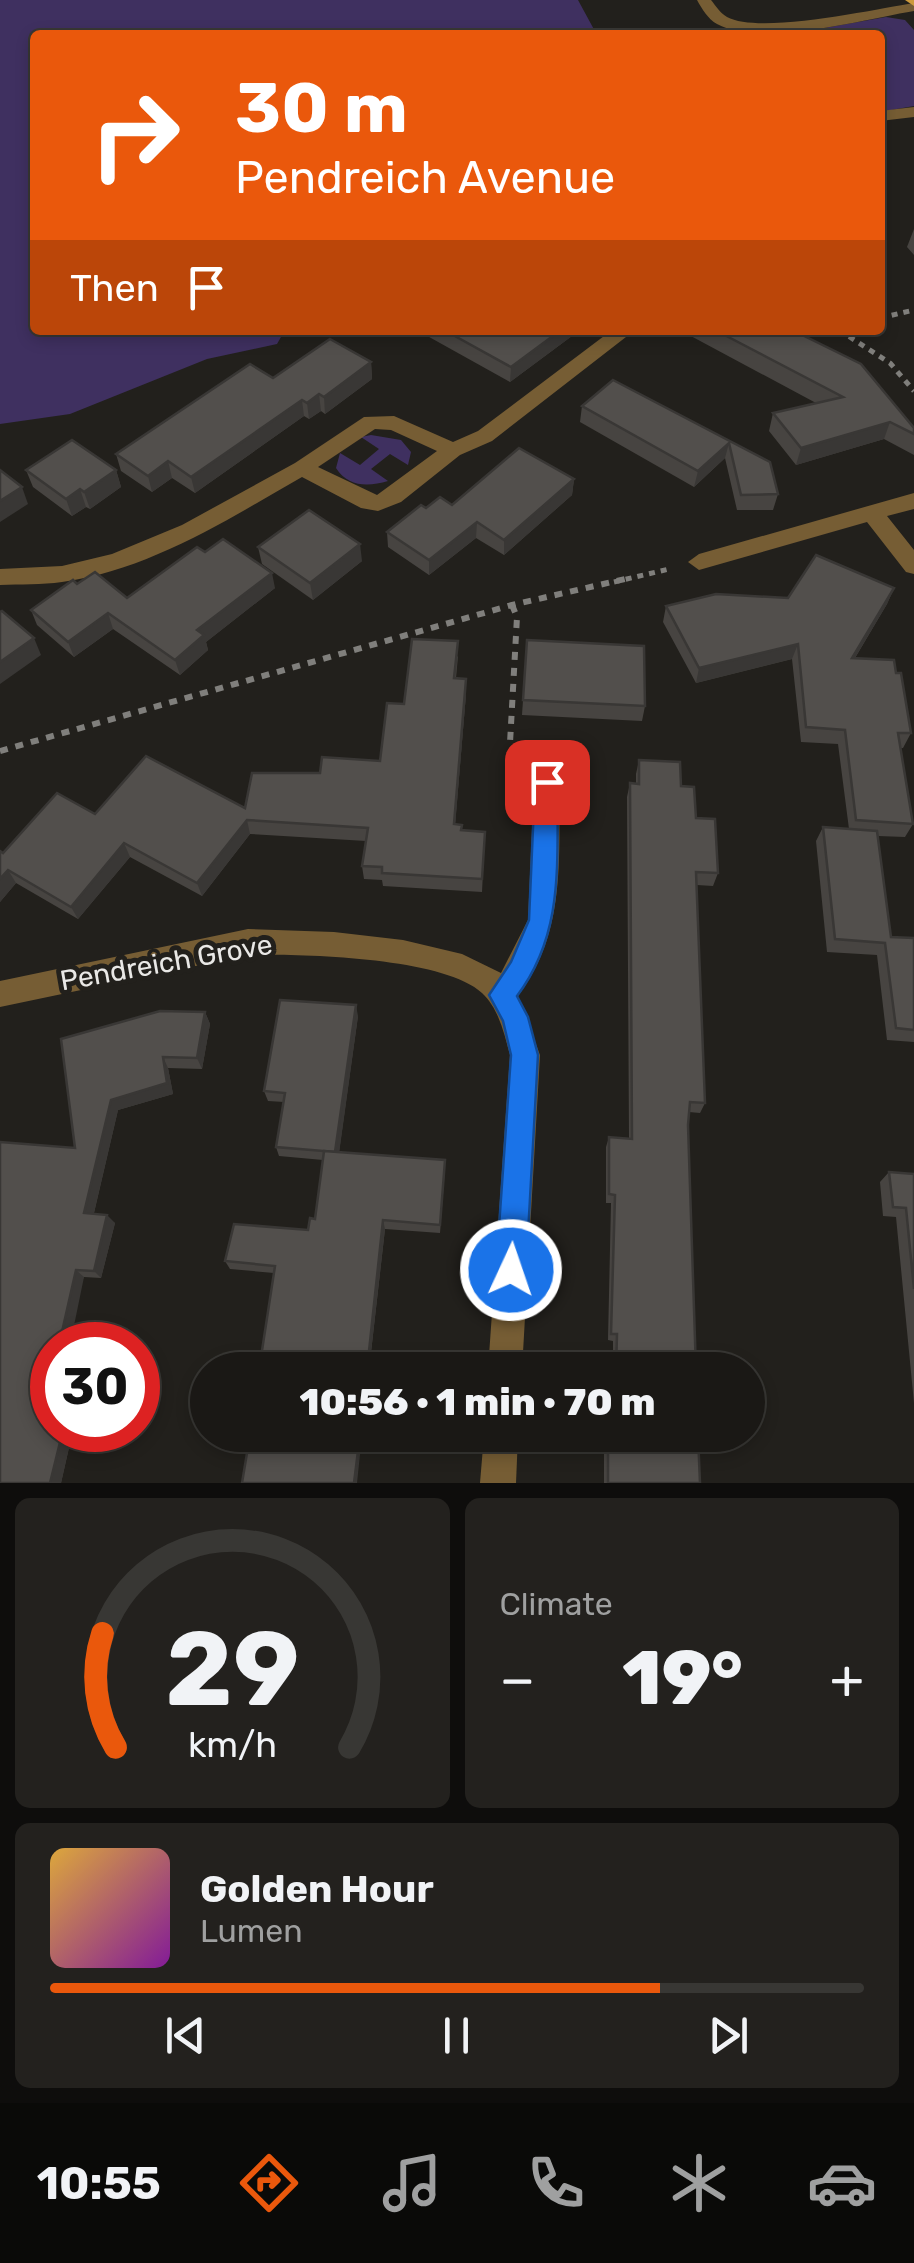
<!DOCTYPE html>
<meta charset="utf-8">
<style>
:root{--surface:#1a1815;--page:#23211e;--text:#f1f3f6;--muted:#9fa0a0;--line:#383734;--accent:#ea580c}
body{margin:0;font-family:Rubik,sans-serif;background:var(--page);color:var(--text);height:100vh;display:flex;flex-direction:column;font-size:38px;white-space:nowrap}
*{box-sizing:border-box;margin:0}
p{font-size:32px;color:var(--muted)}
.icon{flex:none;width:55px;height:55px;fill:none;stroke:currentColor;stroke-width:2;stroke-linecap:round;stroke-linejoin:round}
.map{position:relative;height:1483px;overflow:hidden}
.sheet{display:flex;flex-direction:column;gap:15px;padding:15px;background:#0e0d0c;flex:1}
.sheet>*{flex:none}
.guide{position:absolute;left:30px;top:30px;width:855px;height:305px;border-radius:10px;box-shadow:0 5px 15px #0003,0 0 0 2px var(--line);background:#ea580c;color:#fff;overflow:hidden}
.speed{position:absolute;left:30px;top:1322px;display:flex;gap:20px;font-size:50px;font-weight:700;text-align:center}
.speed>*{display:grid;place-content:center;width:130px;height:130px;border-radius:50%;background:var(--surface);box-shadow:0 5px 15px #0003,0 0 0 2px var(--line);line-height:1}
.speed .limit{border:15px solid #d22;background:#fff;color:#111}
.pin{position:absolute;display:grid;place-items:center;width:85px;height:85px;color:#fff;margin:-42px;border-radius:20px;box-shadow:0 5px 15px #0006}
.me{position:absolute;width:110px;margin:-55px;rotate:3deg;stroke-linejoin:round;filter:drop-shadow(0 0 8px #0008)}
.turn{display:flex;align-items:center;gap:35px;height:210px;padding:0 40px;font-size:45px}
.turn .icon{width:130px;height:130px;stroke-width:2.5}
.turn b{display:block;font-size:70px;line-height:85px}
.then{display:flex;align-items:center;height:95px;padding:0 40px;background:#0003;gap:20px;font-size:38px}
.big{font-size:75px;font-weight:800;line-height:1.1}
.sheet .widget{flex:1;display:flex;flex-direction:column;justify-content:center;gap:15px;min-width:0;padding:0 35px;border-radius:15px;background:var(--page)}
.sheet .dial{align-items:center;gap:0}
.dial svg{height:260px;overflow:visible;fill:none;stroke:var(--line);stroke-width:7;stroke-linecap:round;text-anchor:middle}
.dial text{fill:var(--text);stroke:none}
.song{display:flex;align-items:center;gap:30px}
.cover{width:120px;height:120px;border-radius:15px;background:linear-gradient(135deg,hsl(40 70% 55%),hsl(290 70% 35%))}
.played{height:10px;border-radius:5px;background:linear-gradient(90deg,var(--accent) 75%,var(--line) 75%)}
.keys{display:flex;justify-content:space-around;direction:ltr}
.heat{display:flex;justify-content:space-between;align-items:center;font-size:55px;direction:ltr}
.sheet .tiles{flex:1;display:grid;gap:15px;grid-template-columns:1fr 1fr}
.widget:last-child{grid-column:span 2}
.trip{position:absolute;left:190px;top:1352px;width:575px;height:100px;border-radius:50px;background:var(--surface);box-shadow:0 5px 15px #0003,0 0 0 2px var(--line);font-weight:800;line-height:100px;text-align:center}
.dock{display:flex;height:160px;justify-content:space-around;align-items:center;background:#0a0a08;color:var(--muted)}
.dock .icon{width:70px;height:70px}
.dock .current{color:var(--accent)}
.dock b{font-size:45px;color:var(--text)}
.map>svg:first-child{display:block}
</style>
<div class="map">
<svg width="914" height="1483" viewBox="0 0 914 1483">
<rect width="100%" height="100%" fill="#22201c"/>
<g fill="#3f3060">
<polygon points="0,0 578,0 597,35 35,35 35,330 285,330 277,344 207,359 70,414 0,424"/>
<polygon points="886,17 905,20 914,30 914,106 880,112 880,35 785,35"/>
<path d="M371,435L401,440L411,452L408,465L390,454L371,469L388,481C368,487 348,487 336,468L340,453L360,465L379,449L361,437Z"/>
</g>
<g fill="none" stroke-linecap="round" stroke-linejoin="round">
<g stroke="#807f7c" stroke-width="5" stroke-dasharray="6 6" stroke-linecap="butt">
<polyline points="880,318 914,310"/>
<polyline points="839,330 890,363 914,391"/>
<polyline points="614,582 669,569"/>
</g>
<g stroke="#807f7c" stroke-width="6" stroke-dasharray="8 8" stroke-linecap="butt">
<polyline points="512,605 517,617 510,743 527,760"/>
<polyline points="0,751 512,605 625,579"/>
</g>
<path fill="#765d34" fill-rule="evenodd" d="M697,0H711C716,6 720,13 727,17C760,35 875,9 914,3V11C865,19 762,48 717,24C708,19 702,9 697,0Z"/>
<g fill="#765d34" fill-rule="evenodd">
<polygon points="914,107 914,117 880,121 880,111"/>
<path d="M612,330H635L492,441L460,455L401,502L378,511L361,508L302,477C227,520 149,570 62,582C42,585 20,584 0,585V569L62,566L112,554L182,525L295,463L364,417L394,416L453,442L478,431ZM375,429L391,430L437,451L377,495L318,467Z"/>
<polygon points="914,493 914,509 887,516 914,550 914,574 906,572 867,522 699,570 688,562 699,554"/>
<path d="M547,771L556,774L560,782C558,859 567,931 518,996L540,1055L522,1370H488L510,1055C504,1033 499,1009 482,993C443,957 301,954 248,955L0,1007V981L248,929L334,932L403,940L462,954L501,973L528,920L534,782L538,774Z"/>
<polygon points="484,1435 518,1435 516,1483 480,1483"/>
</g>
<polygon fill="#cd9a3c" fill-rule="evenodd" points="905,0 914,0 914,6"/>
</g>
<g fill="#474441">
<polygon points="914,229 914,255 907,247"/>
<polygon points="422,330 580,330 510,382 422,333"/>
<polygon points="690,330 792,330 914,428 914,455 884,439 796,465 769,431 773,413 816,403 689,335"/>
<polygon points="371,362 372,379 325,414 321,411 309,419 304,416 195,493 172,478 152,492 121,471 116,454 273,378"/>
<polygon points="613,380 770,462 778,494 773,510 737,510 725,458 694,487 580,422 582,406"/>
<polygon points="26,470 116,470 121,487 90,509 86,507 72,516 33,487"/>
<polygon points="574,479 572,495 504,555 476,538 429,575 388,547 387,532 426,508 452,505"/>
<polygon points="258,547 362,561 313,600 262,564"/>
<polygon points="205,552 275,588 206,642 208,650 180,675 113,629 74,657 37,625 31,610 77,584 127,598"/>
<polygon points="894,588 887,604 855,658 911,733 903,748 901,748 913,824 905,837 878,836 891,937 914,938 914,1042 887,1040 877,955 827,952 816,841 823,827 849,829 838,744 801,742 792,659 696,683 663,622 666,606 788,598"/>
<polygon points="458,656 456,678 466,694 455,824 462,825 462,830 485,832 482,892 383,886 382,880 364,879 362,866 366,841 250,834 202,896 130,857 78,919 16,883 0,902 0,851 3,853 95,814 245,808 320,773 380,761 404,704"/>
<polygon points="523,700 645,706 642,721 522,715"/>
<polygon points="639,760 681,786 718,873 713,886 697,885 705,1103 700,1113 689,1112 688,1125 696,1370 613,1370 613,1341 608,1340 611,1203 606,1203 606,1147 609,1137 629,1138 627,797 630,783 636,783 636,774"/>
<polygon points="205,1012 210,1024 202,1069 168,1068 173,1094 118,1110 94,1213 115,1223 101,1278 84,1277 52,1345 52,1430 73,1430 61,1483 0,1483 75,1148"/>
<polygon points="358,1016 339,1152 445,1169 440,1233 385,1229 369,1370 259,1370 274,1273 230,1269 225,1261 308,1230 315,1219 323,1160 279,1156 276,1147 284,1102 268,1101 264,1091"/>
<polygon points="889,1172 914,1174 914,1403 896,1217 883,1216 880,1182"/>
<polygon points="604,1435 698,1435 700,1483 604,1483"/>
</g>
<g fill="#393735">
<polygon points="561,330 580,330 510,382 511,367"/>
<polygon points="371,362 372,379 325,414 324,397"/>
<polygon points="319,394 321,411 309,419 307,403"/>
<polygon points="302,400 304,416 195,493 191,477"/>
<polygon points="890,422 884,439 796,465 801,448"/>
<polygon points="729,443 725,458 694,487 698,471"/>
<polygon points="168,461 172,478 152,492 148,476"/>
<polygon points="116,470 121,487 90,509 84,492"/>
<polygon points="574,479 572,495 504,555 504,540"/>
<polygon points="22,487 28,504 0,522 0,501"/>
<polygon points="80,489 86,507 72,516 66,499"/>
<polygon points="477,522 476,538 429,575 429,560"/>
<polygon points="360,544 362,561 313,600 310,583"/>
<polygon points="272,573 275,588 206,642 208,650 180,675 175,660 197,630"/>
<polygon points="894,588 887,604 846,673 852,658"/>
<polygon points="108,613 113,629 74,657 68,642"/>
<polygon points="34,638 41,655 0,684 0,662"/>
<polygon points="798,644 792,659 696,683 699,668"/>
<polygon points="466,679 466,694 454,838 454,824"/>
<polygon points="247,820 250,834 202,896 197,883"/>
<polygon points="124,843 130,857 78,919 71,907"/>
<polygon points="8,870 16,883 0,902 0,879"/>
<polygon points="356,1005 358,1016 338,1161 335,1152"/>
<polygon points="205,1012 210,1024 202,1069 197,1058"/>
<polygon points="163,1057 168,1068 173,1094 118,1110 92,1221 84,1213 111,1100"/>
<polygon points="107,1215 115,1223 101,1278 94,1271"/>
<polygon points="383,1220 385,1229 369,1370 367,1370"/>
<polygon points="76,1270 84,1277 70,1345 59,1345"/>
<polygon points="63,1430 73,1430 61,1483 50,1483"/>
<polygon points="360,1435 362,1435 357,1483 354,1483"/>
</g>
<g fill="#524f4c" stroke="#393735" stroke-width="2.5">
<polygon points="444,330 561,330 511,367"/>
<polygon points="715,330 792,330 861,364 914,428 914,434 890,422 801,448 773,413 843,397"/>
<polygon points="330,339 371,362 324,397 319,394 307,403 302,400 191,477 168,461 148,476 116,454 250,364 273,378"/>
<polygon points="613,380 770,462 778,494 741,495 729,443 698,471 582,406"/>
<polygon points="72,440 116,470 84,492 80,489 66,499 26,470"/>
<polygon points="519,448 574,479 504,540 477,522 429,560 387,532 421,505 426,508 440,497 452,505"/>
<polygon points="0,470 22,487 0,501"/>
<polygon points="309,510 360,544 310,583 258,547"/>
<polygon points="223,539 272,573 197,630 204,635 175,660 108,613 68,642 31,610 73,580 77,584 95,572 127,598 197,547 205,552"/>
<polygon points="816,555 894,588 852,658 894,660 896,673 901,673 911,733 898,733 913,824 856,820 845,730 806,727 798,644 699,668 666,606 716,594 788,598"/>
<polygon points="2,611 34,638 0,662 0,612"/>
<polygon points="412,639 458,641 454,678 466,679 454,824 462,825 461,830 485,832 482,879 382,873 382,867 362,866 368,828 247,820 197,883 124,843 71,907 8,870 0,879 0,851 3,853 57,793 95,814 146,756 245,808 252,773 320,773 322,757 380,761 387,703 404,704"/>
<polygon points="527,640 644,646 645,706 523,700"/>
<polygon points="639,760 680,762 681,786 694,787 696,818 715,819 718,873 696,872 705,1103 690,1102 688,1125 696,1370 616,1370 617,1334 611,1334 615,1195 609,1194 609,1137 632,1139 630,783 639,784"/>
<polygon points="823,827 877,831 891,937 914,938 914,1030 896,1028 885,943 835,939"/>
<polygon points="280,1000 356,1005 335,1152 276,1147 285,1093 264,1091"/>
<polygon points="160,1011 205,1012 197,1058 163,1057 167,1083 111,1100 84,1213 107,1215 94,1271 76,1270 59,1345 52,1345 52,1376 49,1391 52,1392 52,1430 63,1430 50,1483 0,1483 0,1142 75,1148 61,1039"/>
<polygon points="324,1151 445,1160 440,1225 383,1220 367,1370 259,1370 275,1266 225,1261 234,1224 308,1230 310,1218 315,1219"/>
<polygon points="889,1172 914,1174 914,1289 906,1208 893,1207"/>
<polygon points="250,1435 360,1435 354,1483 242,1483"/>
<polygon points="608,1435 698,1435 700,1483 608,1483"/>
</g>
<path fill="#1a73e8" stroke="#114b97" stroke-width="2.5" d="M547,772L555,775L558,782C556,859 566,931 517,996L528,1017L538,1055L526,1270L521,1281L511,1285L501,1281L496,1270L511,1055L503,1021L489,995L511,962L529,920L535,782L539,775Z"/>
<g text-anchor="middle" stroke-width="10" stroke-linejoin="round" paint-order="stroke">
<g font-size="28" fill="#e9e8e6" stroke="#22201c">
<text transform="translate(166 962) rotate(-10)" y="10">Pendreich Grove</text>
</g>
</g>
</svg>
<div class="speed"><div class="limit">30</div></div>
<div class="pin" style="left:547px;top:782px;background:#d93025"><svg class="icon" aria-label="arrive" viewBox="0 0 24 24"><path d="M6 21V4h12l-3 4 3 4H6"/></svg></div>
<svg class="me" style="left:511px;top:1270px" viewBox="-20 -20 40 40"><circle r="17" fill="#1a73e8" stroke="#fff" stroke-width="3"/><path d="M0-11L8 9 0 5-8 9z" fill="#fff"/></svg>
<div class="trip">10:56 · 1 min · 70 m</div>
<div class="guide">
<div class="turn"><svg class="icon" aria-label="right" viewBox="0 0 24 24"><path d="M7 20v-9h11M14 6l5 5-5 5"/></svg><div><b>30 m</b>Pendreich Avenue</div></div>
<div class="then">Then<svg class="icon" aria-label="arrive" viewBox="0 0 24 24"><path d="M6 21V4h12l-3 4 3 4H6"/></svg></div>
</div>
</div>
<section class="sheet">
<div class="tiles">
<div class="widget dial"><svg viewBox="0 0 100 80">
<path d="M14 69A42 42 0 1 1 86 69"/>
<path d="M14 69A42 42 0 0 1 10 34" stroke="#ea580c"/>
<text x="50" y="56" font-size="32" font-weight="700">29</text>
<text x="50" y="72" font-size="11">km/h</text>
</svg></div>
<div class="widget"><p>Climate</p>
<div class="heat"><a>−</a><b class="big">19°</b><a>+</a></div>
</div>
<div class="widget">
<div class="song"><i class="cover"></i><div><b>Golden Hour</b><p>Lumen</p></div></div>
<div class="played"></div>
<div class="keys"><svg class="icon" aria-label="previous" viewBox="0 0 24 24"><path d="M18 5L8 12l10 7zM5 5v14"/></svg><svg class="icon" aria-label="pause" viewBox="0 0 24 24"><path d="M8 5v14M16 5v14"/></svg><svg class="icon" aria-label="next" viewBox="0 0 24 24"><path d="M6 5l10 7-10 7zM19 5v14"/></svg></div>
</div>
</div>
</section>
<nav class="dock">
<b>10:55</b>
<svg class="icon current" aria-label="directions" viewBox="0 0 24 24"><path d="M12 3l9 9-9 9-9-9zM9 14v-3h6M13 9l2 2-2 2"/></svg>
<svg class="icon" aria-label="music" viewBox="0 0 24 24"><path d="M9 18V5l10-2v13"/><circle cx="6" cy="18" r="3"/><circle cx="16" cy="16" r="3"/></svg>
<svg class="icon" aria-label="phone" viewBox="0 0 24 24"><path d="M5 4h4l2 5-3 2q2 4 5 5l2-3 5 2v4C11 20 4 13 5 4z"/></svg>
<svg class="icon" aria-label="climate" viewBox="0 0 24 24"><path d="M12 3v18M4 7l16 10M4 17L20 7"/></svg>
<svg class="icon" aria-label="car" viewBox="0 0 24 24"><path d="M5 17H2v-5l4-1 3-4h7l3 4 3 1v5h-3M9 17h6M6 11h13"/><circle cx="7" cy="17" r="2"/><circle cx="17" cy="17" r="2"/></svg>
</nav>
